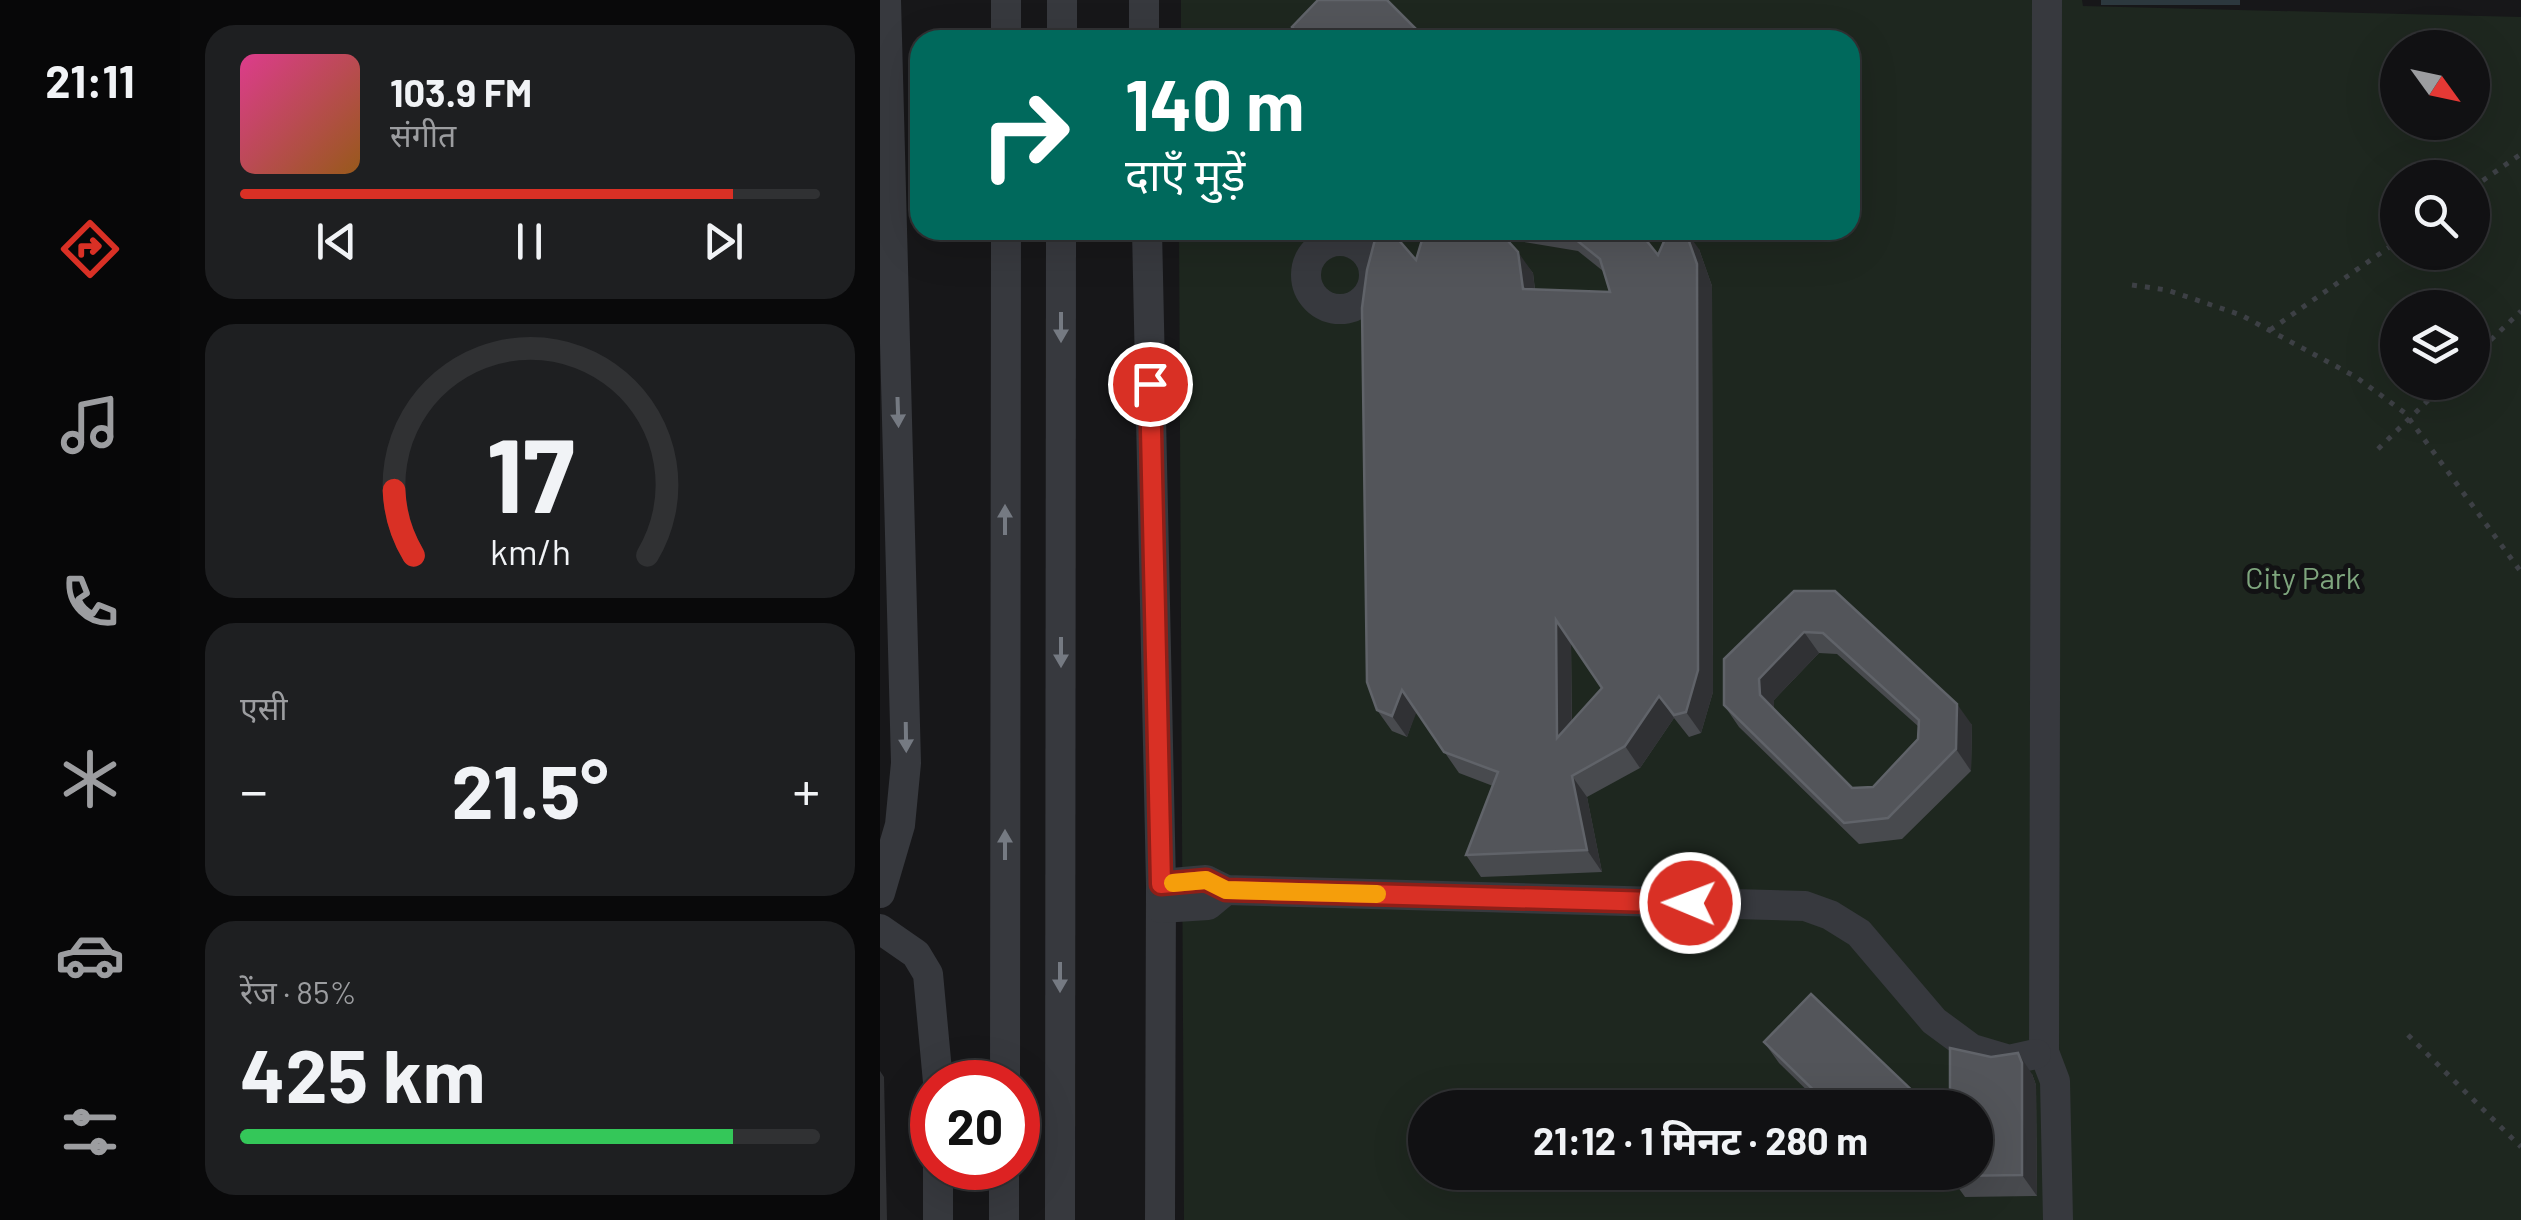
<!DOCTYPE html>
<html lang="hi">
<meta charset="utf-8">
<style>
:root{--surface:#111113;--page:#1e1f21;--text:#f1f3f6;--muted:#9c9da0;--line:#303133;--accent:#d93025}
body{margin:0;font-family:Barlow,"Noto Sans Devanagari",sans-serif;background:var(--page);color:var(--text);height:100vh;display:flex;flex-direction:column;font-size:38px;white-space:nowrap}
*{box-sizing:border-box;margin:0}
p{font-size:32px;color:var(--muted)}
.icon{flex:none;width:55px;height:55px;fill:none;stroke:currentColor;stroke-width:2;stroke-linecap:round;stroke-linejoin:round}
.map{position:relative;flex:1;overflow:hidden}
.details{display:flex;flex-direction:column;gap:25px;padding:25px;background:#09090a;width:700px}
.details>*{flex:none}
.hud{position:absolute;left:30px;top:30px;width:950px;height:210px;border-radius:30px;box-shadow:0 10px 40px #0002,0 0 0 2px var(--line);background:#00695c;color:#fff;overflow:hidden}
.needle{width:65px;rotate:123deg}
.fabs{position:absolute;left:1500px;top:30px;display:grid;gap:20px}
.fabs a{display:grid;place-items:center;width:110px;height:110px;border-radius:50%;background:var(--surface);box-shadow:0 10px 40px #0002,0 0 0 2px var(--line);font-size:50px}
.speed{position:absolute;left:30px;top:1060px;display:flex;gap:20px;font-size:50px;font-weight:700;text-align:center}
.speed>*{display:grid;place-content:center;width:130px;height:130px;border-radius:50%;background:var(--surface);box-shadow:0 10px 40px #0002,0 0 0 2px var(--line);line-height:1}
.speed .limit{border:15px solid #d22;background:#fff;color:#111}
.pin{position:absolute;display:grid;place-items:center;width:85px;height:85px;color:#fff;margin:-42px;border:5px solid #fff;border-radius:50%;box-shadow:0 2px 10px #0007}
.me{position:absolute;width:110px;margin:-55px;rotate:271deg;stroke-linejoin:round;filter:drop-shadow(0 0 8px #0008)}
.turn{display:flex;align-items:center;gap:35px;height:210px;padding:0 50px;font-size:45px}
.turn .icon{width:130px;height:130px;stroke-width:2.5}
.turn b{display:block;font-size:70px;line-height:85px}
.big{font-size:75px;font-weight:700;line-height:1.1}
.details .widget{flex:1;display:flex;flex-direction:column;justify-content:center;gap:15px;min-width:0;padding:0 35px;border-radius:30px;background:var(--page)}
.details .dial{align-items:center;gap:0}
.dial svg{height:260px;overflow:visible;fill:none;stroke:var(--line);stroke-width:7;stroke-linecap:round;text-anchor:middle}
.dial text{fill:var(--text);stroke:none}
.song{display:flex;align-items:center;gap:30px}
.cover{width:120px;height:120px;border-radius:15px;background:linear-gradient(135deg,hsl(330 70% 55%),hsl(30 70% 35%))}
.played{height:10px;border-radius:5px;background:linear-gradient(90deg,var(--accent) 85%,var(--line) 85%)}
.keys{display:flex;justify-content:space-around;direction:ltr}
.heat{display:flex;justify-content:space-between;align-items:center;font-size:55px;direction:ltr}
.charge{height:15px;border-radius:8px;background:linear-gradient(90deg,#34c759 85%,var(--line) 0)}
.trip{position:absolute;left:528px;top:1090px;width:585px;height:100px;border-radius:50px;background:var(--surface);box-shadow:0 10px 40px #0002,0 0 0 2px var(--line);font-weight:700;line-height:100px;text-align:center}
main{display:flex;flex:1;min-height:0}
.dock{display:flex;flex-direction:column;width:180px;justify-content:space-around;align-items:center;background:#070708;color:var(--muted)}
.dock .icon{width:70px;height:70px}
.dock .selected{color:var(--accent)}
.dock b{font-size:45px;color:var(--text)}
.map>svg:first-child{display:block}
</style>
<main>
<nav class="dock">
<b>21:11</b>
<svg class="icon selected" aria-label="directions" viewBox="0 0 24 24"><path d="M12 3l9 9-9 9-9-9zM9 14v-3h6M13 9l2 2-2 2"/></svg>
<svg class="icon" aria-label="music" viewBox="0 0 24 24"><path d="M9 18V5l10-2v13"/><circle cx="6" cy="18" r="3"/><circle cx="16" cy="16" r="3"/></svg>
<svg class="icon" aria-label="phone" viewBox="0 0 24 24"><path d="M5 4h4l2 5-3 2q2 4 5 5l2-3 5 2v4C11 20 4 13 5 4z"/></svg>
<svg class="icon" aria-label="climate" viewBox="0 0 24 24"><path d="M12 3v18M4 7l16 10M4 17L20 7"/></svg>
<svg class="icon" aria-label="car" viewBox="0 0 24 24"><path d="M5 17H2v-5l4-1 3-4h7l3 4 3 1v5h-3M9 17h6M6 11h13"/><circle cx="7" cy="17" r="2"/><circle cx="17" cy="17" r="2"/></svg>
<svg class="icon" aria-label="filters" viewBox="0 0 24 24"><path d="M4 7h16M4 17h16"/><circle cx="9" cy="7" r="2"/><circle cx="15" cy="17" r="2"/></svg>
</nav>
<section class="details">
<div class="widget">
<div class="song"><i class="cover"></i><div><b>103.9 FM</b><p>संगीत</p></div></div>
<div class="played"></div>
<div class="keys"><svg class="icon" aria-label="previous" viewBox="0 0 24 24"><path d="M18 5L8 12l10 7zM5 5v14"/></svg><svg class="icon" aria-label="pause" viewBox="0 0 24 24"><path d="M8 5v14M16 5v14"/></svg><svg class="icon" aria-label="next" viewBox="0 0 24 24"><path d="M6 5l10 7-10 7zM19 5v14"/></svg></div>
</div>
<div class="widget dial"><svg viewBox="0 0 100 80">
<path d="M14 69A42 42 0 1 1 86 69"/>
<path d="M14 69A42 42 0 0 1 8 49" stroke="#d93025"/>
<text x="50" y="56" font-size="32" font-weight="700">17</text>
<text x="50" y="72" font-size="11">km/h</text>
</svg></div>
<div class="widget"><p>एसी</p>
<div class="heat"><a>−</a><b class="big">21.5°</b><a>+</a></div>
</div>
<div class="widget"><p>रेंज · 85%</p><b class="big">425 km</b><div class="charge"></div></div>
</section>
<div class="map">
<svg width="1641" height="1220" viewBox="0 0 1641 1220">
<rect width="100%" height="100%" fill="#171719"/>
<path fill="#1e271f" fill-rule="evenodd" d="M301,0H1202L1203,6L1641,17V1220H304L299,230H970V40H301ZM1518,48H1592V122H1518ZM1518,178H1592V252H1518ZM1518,308H1592V382H1518ZM545,1108H1095V1172H545Z"/>
<rect fill="#2c383e" x="1221" y="0" width="139" height="5"/>
<g fill="none" stroke-linecap="round" stroke-linejoin="round">
<g stroke="#3d4045" stroke-width="5" stroke-dasharray="5 8" stroke-linecap="butt">
<polyline points="1592,188 1641,154"/>
<polyline points="1252,285 1287,290 1361,315 1476,377 1525,413 1641,572"/>
<polyline points="1390,330 1518,241"/>
<polyline points="1592,358 1641,311"/>
<polyline points="1498,449 1567,382"/>
<polyline points="1528,1035 1641,1147"/>
</g>
<g stroke="#37393e" stroke-width="30">
<polyline points="264,0 264,40"/>
<polyline points="1167,0 1164,1052 1175,1081 1178,1220"/>
<polyline points="126,40 126,0"/>
<polyline points="182,40 182,0"/>
<polyline points="267,230 281,884 280,1220"/>
<circle cx="460" cy="275" r="34"/>
<polyline points="281,884 326,880 346,890 925,906 950,915 979,933 1054,1021 1092,1049 1129,1060 1156,1054"/>
<polyline points="0,893 20,825 26,763 6,0"/>
<polyline points="281,908 328,905 346,890"/>
<polyline points="0,929 36,954 48,974 58,1082"/>
<polyline points="125,1082 126,230"/>
<polyline points="58,1168 58,1220"/>
<polyline points="124,1220 124,1168"/>
<polyline points="180,1220 181,230"/>
</g>
</g>
<g fill="#484a4e" fill-rule="evenodd">
<path d="M545,230H758L778,255L819,249L832,286L833,692L821,733L809,737L794,718L760,768L707,797L722,872L601,877L586,855L613,786L579,773L536,711L527,737L512,731L497,710L536,260ZM626,239L698,251L723,271L730,292L655,289L653,273ZM691,642L722,688L692,722Z"/>
<path d="M914,591L1092,725L1091,771L1022,839L979,844L859,727L844,705ZM939,653L957,654L1039,727L1038,739L993,787L972,788L894,710V700Z"/>
<polygon points="884,1042 1040,1098 1046,1108 945,1108 899,1063"/>
<polygon points="1152,1074 1156,1085 1157,1196 1085,1197 1070,1176"/>
</g>
<g fill="#303134">
<polygon points="805,230 819,249 832,286 833,692 821,733 806,712"/>
<polygon points="638,252 653,273 657,310 643,289"/>
<polygon points="676,620 691,642 692,759 677,738"/>
<polygon points="924,632 939,653 894,700 894,716 880,695 879,679"/>
<polygon points="522,690 537,711 527,737 512,716"/>
<polygon points="779,696 794,718 760,768 745,746"/>
<polygon points="1077,704 1092,725 1091,771 1076,749"/>
<polygon points="692,776 707,797 722,872 707,850"/>
<polygon points="1138,1053 1152,1074 1156,1085 1157,1196 1142,1175"/>
<polygon points="0,1071 4,1077 7,1220 0,1220"/>
</g>
<g fill="#53555a" stroke="#606369" stroke-width="2.5" fill-rule="evenodd">
<polygon points="438,0 507,0 547,40 421,40 423,38 412,27"/>
<path d="M504,230H510L536,260L545,230H618L638,252L643,289L730,292L720,259L684,230H758L778,255L789,230H805L817,264L818,670L806,712L794,715L779,696L745,746L692,776L707,850L586,855L618,772L564,752L522,690L512,716L497,710L487,682L482,308L487,270L497,232ZM676,620L722,688L677,738Z"/>
<path d="M914,591H955L1077,704L1076,749L1008,818L964,823L844,705V659ZM924,632L943,633L1039,720L1038,739L993,787L972,788L880,695L879,679Z"/>
<polygon points="931,994 1040,1098 1031,1108 952,1108 884,1042"/>
<polygon points="1070,1048 1111,1057 1138,1053 1142,1063 1142,1175 1070,1176 1070,1172 1095,1172 1095,1108 1070,1108"/>
</g>
<defs><path id="oneway-solid" d="M-6-.8H1V-3.2L6.5 0L1 3.2V.8H-6Z" transform="scale(2.5)"/></defs>
<g fill="#757a82">
<use href="#oneway-solid" transform="translate(181 327) rotate(90)"/>
<use href="#oneway-solid" transform="translate(18 412) rotate(88)"/>
<use href="#oneway-solid" transform="translate(125 520) rotate(-90)"/>
<use href="#oneway-solid" transform="translate(181 652) rotate(90)"/>
<use href="#oneway-solid" transform="translate(26 737) rotate(89)"/>
<use href="#oneway-solid" transform="translate(125 845) rotate(-90)"/>
<use href="#oneway-solid" transform="translate(180 977) rotate(90)"/>
</g>
<g fill="none" stroke-linecap="round" stroke-linejoin="round">
<g stroke="#8d1f18" stroke-width="25">
<polyline id="route" points="270,384 281,884 326,880 346,890 810,903"/>
</g>
<use href="#route" stroke="#d93025" stroke-width="18"/>
<polyline stroke="#f59e0b" stroke-width="18" points="293,883 326,880 346,890 497,894"/>
</g>
<g text-anchor="middle" stroke-width="10" stroke-linejoin="round" paint-order="stroke">
<g font-size="30" fill="#7fa67e" stroke="#121214">
<text x="1423" y="589">City Park</text>
</g>
</g>
</svg>
<div class="fabs">
<a><svg class="needle" viewBox="-14 -14 28 28"><path d="M0-13l5 13h-10z" fill="#e53935"/><path d="M0 13l5-13h-10z" fill="#9c9da0"/></svg></a>
<a><svg class="icon" aria-label="search" viewBox="0 0 24 24"><circle cx="10" cy="10" r="6"/><path d="M15 15l6 6"/></svg></a>
<a><svg class="icon" aria-label="layers" viewBox="0 0 24 24"><path d="M12 4l9 5-9 5-9-5zM3 14l9 5 9-5"/></svg></a>
</div>
<div class="speed"><div class="limit">20</div></div>
<div class="pin" style="left:270px;top:384px;background:#d93025"><svg class="icon" aria-label="arrive" viewBox="0 0 24 24"><path d="M6 21V4h12l-3 4 3 4H6"/></svg></div>
<svg class="me" style="left:810px;top:903px" viewBox="-20 -20 40 40"><circle r="17" fill="#d93025" stroke="#fff" stroke-width="3"/><path d="M0-11L8 9 0 5-8 9z" fill="#fff"/></svg>
<div class="trip">21:12 · 1 मिनट · 280 m</div>
<div class="hud">
<div class="turn"><svg class="icon" aria-label="right" viewBox="0 0 24 24"><path d="M7 20v-9h11M14 6l5 5-5 5"/></svg><div><b>140 m</b>दाएँ मुड़ें</div></div>
</div>
</div>
</main>
